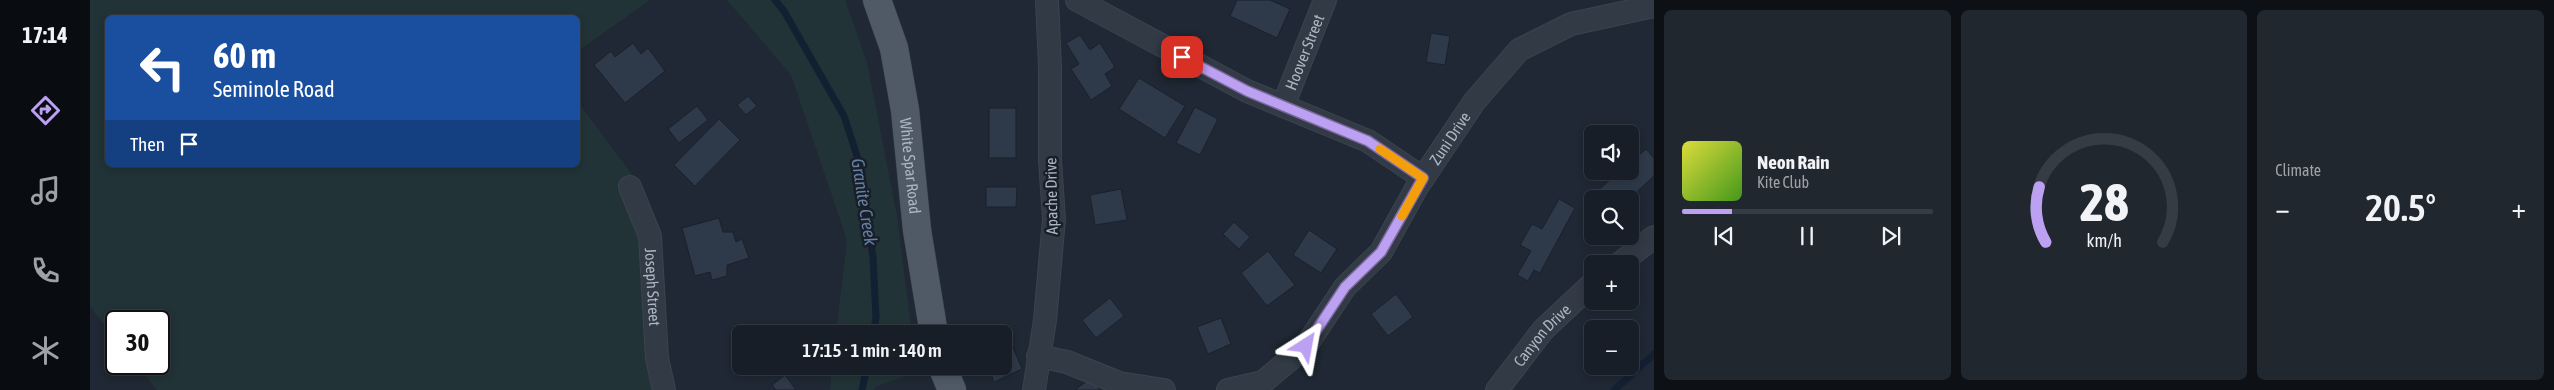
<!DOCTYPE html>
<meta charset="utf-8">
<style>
:root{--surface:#171e27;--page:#20272f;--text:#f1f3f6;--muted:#9ea2a7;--line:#363c44;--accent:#bca0f2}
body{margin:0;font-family:"Asap Condensed",sans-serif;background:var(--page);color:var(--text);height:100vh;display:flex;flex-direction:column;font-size:19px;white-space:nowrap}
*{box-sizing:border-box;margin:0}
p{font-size:16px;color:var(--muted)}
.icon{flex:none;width:28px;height:28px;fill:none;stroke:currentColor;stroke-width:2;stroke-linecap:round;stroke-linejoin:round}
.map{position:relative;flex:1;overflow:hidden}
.details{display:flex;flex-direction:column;gap:10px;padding:10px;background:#0d1015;width:900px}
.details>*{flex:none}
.guide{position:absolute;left:15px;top:15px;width:475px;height:152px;border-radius:8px;box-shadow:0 2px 8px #0003,0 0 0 1px var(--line);background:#1a4fa0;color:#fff;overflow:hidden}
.controls{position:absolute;left:1494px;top:125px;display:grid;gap:10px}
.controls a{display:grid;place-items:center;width:55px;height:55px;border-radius:8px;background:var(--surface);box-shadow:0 2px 8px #0003,0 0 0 1px var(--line);font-size:25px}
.speed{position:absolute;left:15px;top:310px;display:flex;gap:10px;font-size:25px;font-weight:700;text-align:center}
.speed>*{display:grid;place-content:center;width:65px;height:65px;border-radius:50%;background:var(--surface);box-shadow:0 2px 8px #0003,0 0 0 1px var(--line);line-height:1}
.speed .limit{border:2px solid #111;border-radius:8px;background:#fff;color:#111}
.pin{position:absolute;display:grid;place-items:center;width:42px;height:42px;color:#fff;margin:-21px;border-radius:10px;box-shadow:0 2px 8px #0006}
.me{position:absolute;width:55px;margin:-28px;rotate:34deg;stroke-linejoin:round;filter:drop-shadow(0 0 4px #0008)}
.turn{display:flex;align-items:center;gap:18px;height:105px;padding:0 25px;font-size:22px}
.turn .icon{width:65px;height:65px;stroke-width:2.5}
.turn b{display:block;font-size:35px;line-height:42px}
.then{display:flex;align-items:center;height:48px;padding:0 25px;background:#0003;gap:10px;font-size:19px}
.big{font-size:38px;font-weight:600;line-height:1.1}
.details .card{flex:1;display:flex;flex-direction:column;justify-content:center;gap:8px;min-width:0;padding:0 18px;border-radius:8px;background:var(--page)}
.details .dial{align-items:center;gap:0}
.dial svg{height:130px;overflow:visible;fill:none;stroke:var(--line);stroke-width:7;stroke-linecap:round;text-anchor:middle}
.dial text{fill:var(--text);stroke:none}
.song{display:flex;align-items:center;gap:15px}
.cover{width:60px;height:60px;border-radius:8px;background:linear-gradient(135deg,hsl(60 70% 55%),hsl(100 70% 35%))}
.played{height:5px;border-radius:2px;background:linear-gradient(90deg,var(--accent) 20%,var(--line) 20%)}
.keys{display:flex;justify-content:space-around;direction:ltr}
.heat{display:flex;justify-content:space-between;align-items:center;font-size:28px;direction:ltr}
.details .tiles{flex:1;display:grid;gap:10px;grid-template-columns:repeat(3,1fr)}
.trip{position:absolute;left:642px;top:325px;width:280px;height:50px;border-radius:8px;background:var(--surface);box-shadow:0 2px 8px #0003,0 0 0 1px var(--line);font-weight:600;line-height:50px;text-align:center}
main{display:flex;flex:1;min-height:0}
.tabs{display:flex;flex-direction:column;width:90px;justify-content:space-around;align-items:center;background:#090c10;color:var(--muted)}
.tabs .icon{width:35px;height:35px}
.tabs .selected{color:var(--accent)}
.tabs b{font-size:22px;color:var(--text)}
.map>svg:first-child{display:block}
</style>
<main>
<nav class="tabs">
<b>17:14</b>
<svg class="icon selected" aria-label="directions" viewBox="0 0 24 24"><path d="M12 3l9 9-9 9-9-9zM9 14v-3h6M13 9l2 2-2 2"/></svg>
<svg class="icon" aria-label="music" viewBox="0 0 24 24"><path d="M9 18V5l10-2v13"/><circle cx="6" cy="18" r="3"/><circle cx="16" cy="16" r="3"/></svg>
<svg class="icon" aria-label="phone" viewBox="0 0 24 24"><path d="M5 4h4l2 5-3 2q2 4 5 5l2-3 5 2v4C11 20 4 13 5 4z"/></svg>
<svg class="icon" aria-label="climate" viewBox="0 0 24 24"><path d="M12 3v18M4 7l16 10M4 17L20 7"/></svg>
</nav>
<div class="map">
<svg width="1564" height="390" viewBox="0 0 1564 390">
<rect width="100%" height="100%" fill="#1f2834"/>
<g fill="#213336">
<polygon points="0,0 560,0 488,51 488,18 18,18 18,165 488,165 488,102 547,181 574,359 583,390 67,390 46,364 69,364 69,321 26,321 26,340 0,307"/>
<polygon points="637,0 755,0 777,62 807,216 822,334 746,334 757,240 701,75"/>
<polygon points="742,366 831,366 832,370 785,387 784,390 740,390"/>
</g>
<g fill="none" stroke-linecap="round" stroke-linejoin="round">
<g stroke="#132031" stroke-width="7">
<polyline points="685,0 694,11 754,116 769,162 783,257 786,318 783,334"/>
<polyline points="772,390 777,366"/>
<polyline points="1524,390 1564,354"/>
</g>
</g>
<g fill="#2e3949" stroke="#1a212c">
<polygon points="1147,0 1180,0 1200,9 1187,38 1140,16"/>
<polygon points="1341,33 1360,36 1355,65 1336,62"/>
<polygon points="990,35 1000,50 1010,43 1025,67 1015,74 1022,86 1001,100 981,69 989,64 976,43"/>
<polygon points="543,43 551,54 558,48 575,71 535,103 504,65 521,51 525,57"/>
<polygon points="1049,78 1095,106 1075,138 1029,109"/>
<polygon points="658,96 667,106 656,115 647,105"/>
<polygon points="607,106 618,120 589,143 578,129"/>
<polygon points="1105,107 1128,119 1110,155 1086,143"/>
<rect x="899" y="108" width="27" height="50"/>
<polygon points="629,119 650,140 605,186 584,165"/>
<polygon points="1556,149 1564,158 1564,176 1539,199 1506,199 1503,195 1530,171 1540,171 1540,163"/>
<polygon points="896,187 927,187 926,207 896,207"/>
<polygon points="1031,189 1037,220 1005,225 1000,195"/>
<polygon points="1469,199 1485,208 1450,273 1444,270 1438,281 1427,275 1441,251 1430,245 1442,224 1452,229"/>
<polygon points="629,218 633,232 643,232 646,242 652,239 659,258 637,265 637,276 622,280 620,272 605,276 592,228"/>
<polygon points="1144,222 1160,237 1149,249 1133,234"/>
<polygon points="1219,230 1247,249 1231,273 1203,255"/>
<polygon points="1178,251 1205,285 1177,306 1151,273"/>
<polygon points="1306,294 1323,317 1298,336 1281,314"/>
<polygon points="1020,298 1034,316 1006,338 992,320"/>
<polygon points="1131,318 1141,344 1118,354 1107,327"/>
<polygon points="914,326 932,369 904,382 898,366 914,366 914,334 895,334"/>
<polygon points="695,375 706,390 686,390 682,385"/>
<polygon points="1001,378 1010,390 985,390"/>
</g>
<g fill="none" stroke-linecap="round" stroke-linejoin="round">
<g stroke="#3c434f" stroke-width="24">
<g id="street">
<polyline points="987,0 1157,91 1278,141 1333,178"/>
<path id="s1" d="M1193,106L1235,0"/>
<path id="s2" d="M540,187L560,236L567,358L574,390"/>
<polyline points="1529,264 1564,237"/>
<polyline points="948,356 977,362 1029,383 1074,390"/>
<polyline points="944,390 955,320 964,219 960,160 960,67 957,0"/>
<path id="s3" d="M1138,390L1173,382L1216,346L1255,287L1291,252L1327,187L1384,102L1429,50L1481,24L1564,6"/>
<path id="s4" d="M1407,390L1453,330L1502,284"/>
</g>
</g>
<g stroke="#3c434f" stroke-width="29">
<g id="primary">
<path id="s5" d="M787,0L804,48L815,110L827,230L844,334"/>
<polyline points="852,366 862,390"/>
</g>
</g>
<use href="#street" stroke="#323a45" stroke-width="22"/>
<use href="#primary" stroke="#505966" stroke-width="28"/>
</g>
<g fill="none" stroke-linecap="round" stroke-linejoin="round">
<g stroke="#7a689d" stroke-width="12">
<polyline id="route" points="1092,57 1157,91 1278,141 1333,178 1291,252 1255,287 1216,346"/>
</g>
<use href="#route" stroke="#bca0f2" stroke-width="9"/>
<polyline stroke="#f59e0b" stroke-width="9" points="1290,149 1333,178 1312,216"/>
</g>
<g text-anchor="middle" stroke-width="5" stroke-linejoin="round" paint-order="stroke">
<g font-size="16" fill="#acb5c3" stroke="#181f29">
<text dy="6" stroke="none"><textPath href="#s1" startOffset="58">Hoover Street</textPath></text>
<text dy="6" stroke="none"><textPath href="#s3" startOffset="346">Zuni Drive</textPath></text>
<text dy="6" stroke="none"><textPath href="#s5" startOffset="170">White Spar Road</textPath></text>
<text transform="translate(961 196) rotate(-91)" y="6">Apache Drive</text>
<text dy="6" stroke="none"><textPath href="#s2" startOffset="104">Joseph Street</textPath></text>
<text dy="6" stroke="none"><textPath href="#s4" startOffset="71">Canyon Drive</textPath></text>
</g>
<g font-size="18" font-style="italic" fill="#647fa2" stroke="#181f29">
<text transform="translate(774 202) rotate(81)" y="6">Granite Creek</text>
</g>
</g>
</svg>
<div class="controls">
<a><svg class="icon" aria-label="sound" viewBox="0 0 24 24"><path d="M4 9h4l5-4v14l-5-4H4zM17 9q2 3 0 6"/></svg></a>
<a><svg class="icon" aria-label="search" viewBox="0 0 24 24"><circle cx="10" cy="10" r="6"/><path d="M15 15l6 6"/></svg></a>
<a>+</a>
<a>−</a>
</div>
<div class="speed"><div class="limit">30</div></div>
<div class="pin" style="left:1092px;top:57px;background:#d93025"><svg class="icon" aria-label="arrive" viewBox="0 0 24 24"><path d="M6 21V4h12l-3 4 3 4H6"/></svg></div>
<svg class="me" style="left:1216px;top:346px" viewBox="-20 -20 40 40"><path d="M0-17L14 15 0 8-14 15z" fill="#bca0f2" stroke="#fff" stroke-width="4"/></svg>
<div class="trip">17:15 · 1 min · 140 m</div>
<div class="guide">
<div class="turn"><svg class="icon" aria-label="left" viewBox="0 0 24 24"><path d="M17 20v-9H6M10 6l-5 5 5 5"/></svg><div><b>60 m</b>Seminole Road</div></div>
<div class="then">Then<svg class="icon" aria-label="arrive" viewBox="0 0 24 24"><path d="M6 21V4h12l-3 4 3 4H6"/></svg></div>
</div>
</div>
<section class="details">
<div class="tiles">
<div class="card">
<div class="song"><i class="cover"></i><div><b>Neon Rain</b><p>Kite Club</p></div></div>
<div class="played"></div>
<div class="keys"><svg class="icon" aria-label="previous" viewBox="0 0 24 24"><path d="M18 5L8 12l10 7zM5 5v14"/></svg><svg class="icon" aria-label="pause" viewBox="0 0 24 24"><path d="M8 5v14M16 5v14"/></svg><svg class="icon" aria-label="next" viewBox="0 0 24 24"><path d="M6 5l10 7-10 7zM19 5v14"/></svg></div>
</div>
<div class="card dial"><svg viewBox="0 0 100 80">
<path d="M14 69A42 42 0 1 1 86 69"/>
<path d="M14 69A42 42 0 0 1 10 35" stroke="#bca0f2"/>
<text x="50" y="56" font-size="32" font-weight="700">28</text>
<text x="50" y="72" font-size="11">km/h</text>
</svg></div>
<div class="card"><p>Climate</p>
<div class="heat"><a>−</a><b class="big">20.5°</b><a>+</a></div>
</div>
</div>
</section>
</main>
